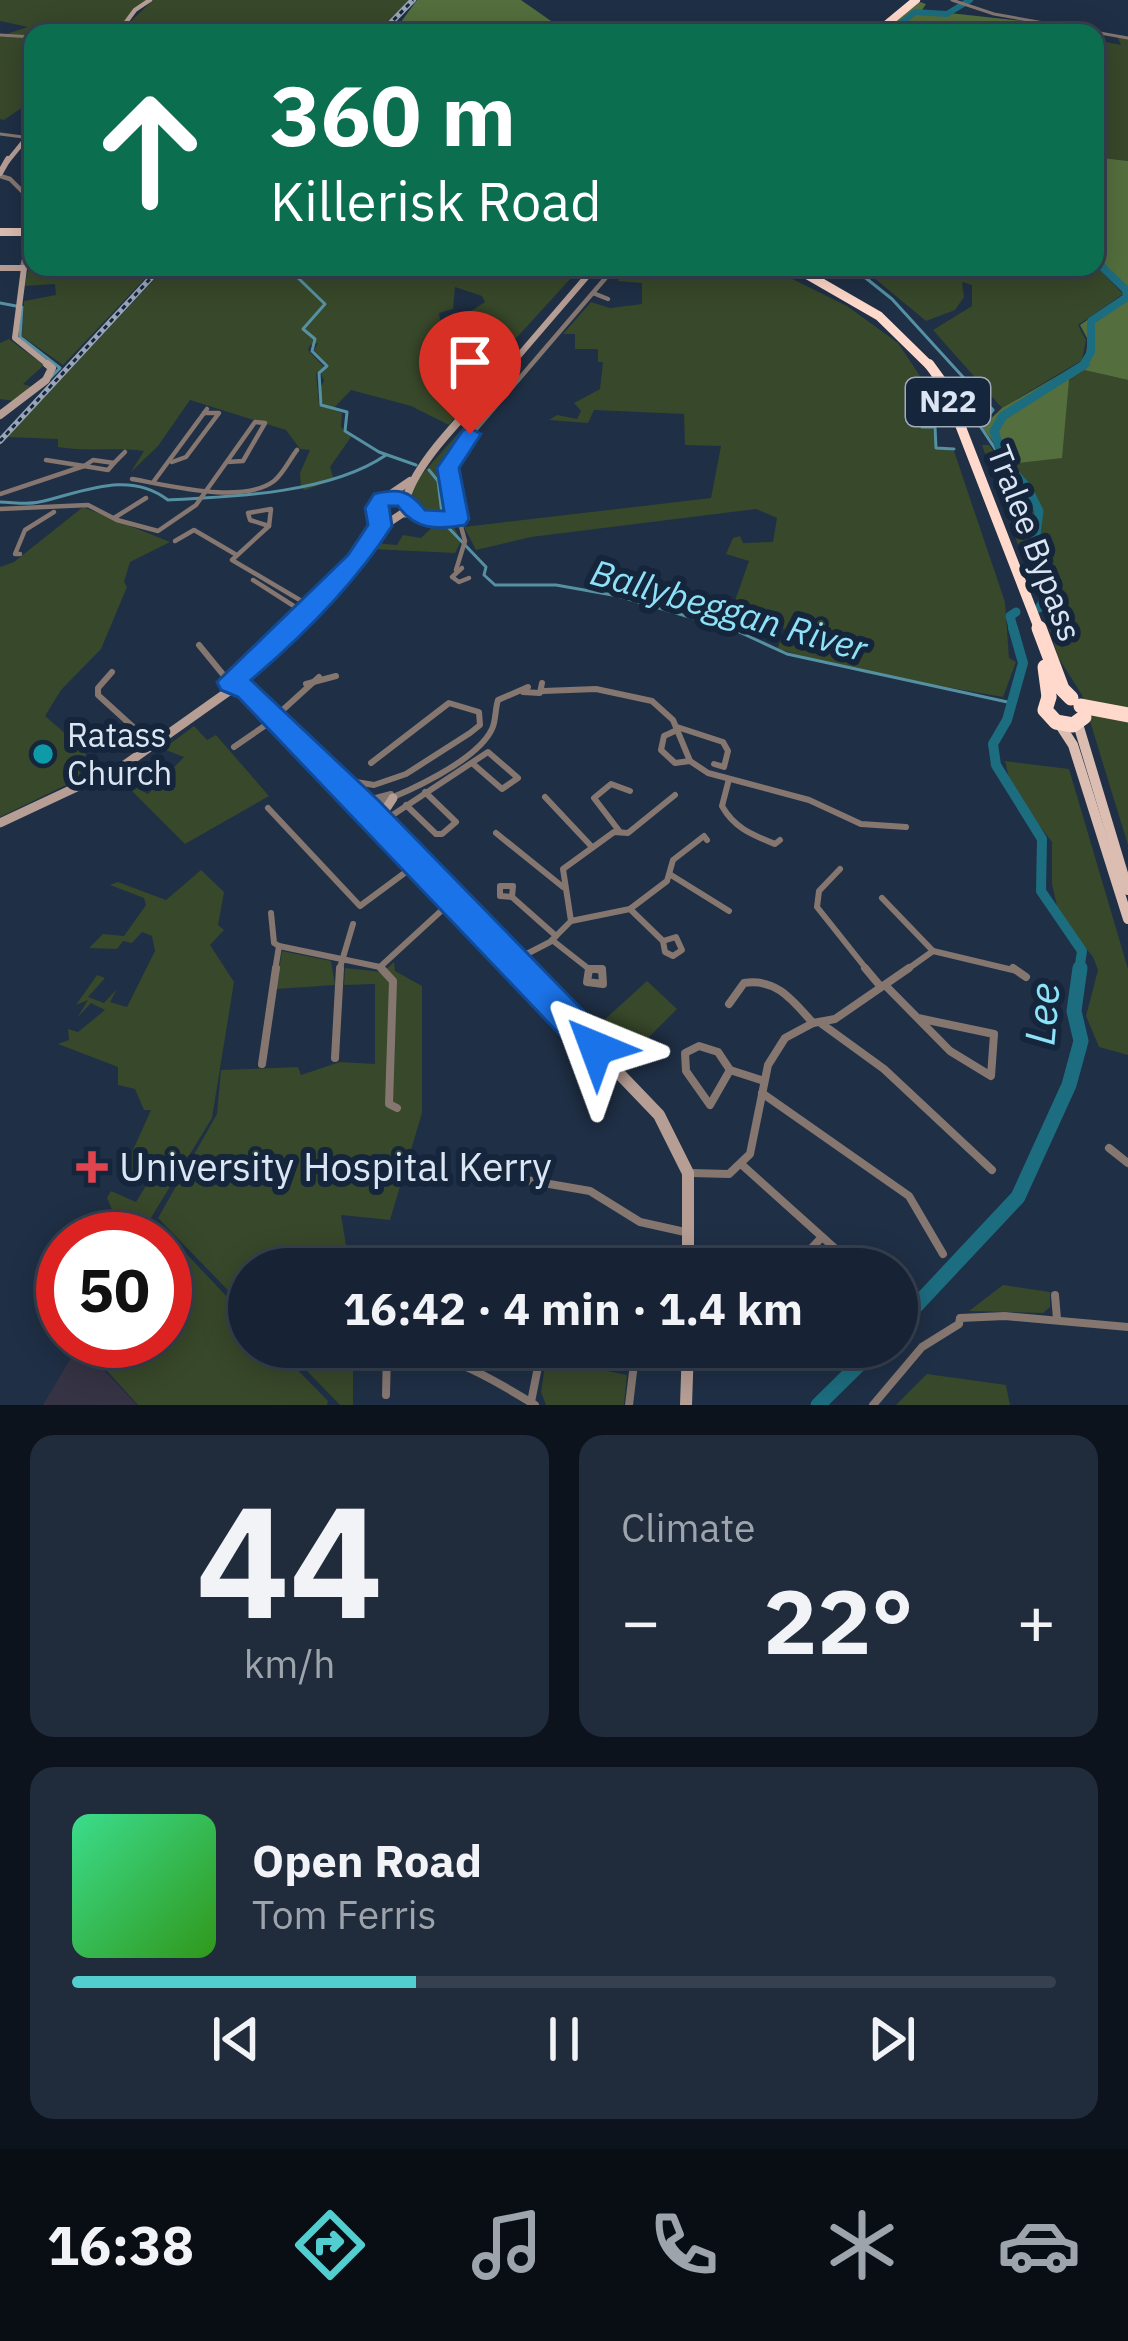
<!DOCTYPE html>
<meta charset="utf-8">
<style>
:root{--surface:#172334;--page:#202b3c;--text:#f1f3f6;--muted:#9ea4ac;--line:#36404f;--accent:#52cdd0}
body{margin:0;font-family:"IBM Plex Sans",sans-serif;background:var(--page);color:var(--text);height:100vh;display:flex;flex-direction:column;font-size:45px;white-space:nowrap}
*{box-sizing:border-box;margin:0}
p{font-size:39px;color:var(--muted)}
.icon{flex:none;width:66px;height:66px;fill:none;stroke:currentColor;stroke-width:2;stroke-linecap:round;stroke-linejoin:round}
.map{position:relative;height:1405px;overflow:hidden}
.panel{display:flex;flex-direction:column;gap:30px;padding:30px;background:#0d131d;flex:1}
.panel>*{flex:none}
.guide{position:absolute;left:24px;top:24px;width:1080px;height:252px;border-radius:24px;box-shadow:0 6px 30px #0003,0 0 0 3px var(--line);background:#0b6e4f;color:#fff;overflow:hidden}
.speed{position:absolute;left:36px;top:1212px;display:flex;gap:24px;font-size:60px;font-weight:700;text-align:center}
.speed>*{display:grid;place-content:center;width:156px;height:156px;border-radius:50%;background:var(--surface);box-shadow:0 6px 30px #0003,0 0 0 3px var(--line);line-height:1}
.speed .limit{border:18px solid #d22;background:#fff;color:#111}
.pin{position:absolute;display:grid;place-items:center;width:102px;height:102px;color:#fff;margin:-123px -51px;border-radius:50% 50% 50% 0;rotate:-45deg;box-shadow:0 0 12px #0007}
.pin .icon{rotate:45deg}
.me{position:absolute;width:132px;margin:-66px;rotate:316deg;stroke-linejoin:round;filter:drop-shadow(0 0 9px #0008)}
.turn{display:flex;align-items:center;gap:42px;height:252px;padding:0 48px;font-size:54px}
.turn .icon{width:156px;height:156px;stroke-width:2.5}
.turn b{display:block;font-size:84px;line-height:102px}
.big{font-size:90px;font-weight:800;line-height:1.1}
.panel .widget{flex:1;display:flex;flex-direction:column;justify-content:center;gap:18px;min-width:0;padding:0 42px;border-radius:24px;background:var(--page)}
.panel .dial{align-items:center;gap:0}
.dial b{font-size:156px;line-height:1}
.song{display:flex;align-items:center;gap:36px}
.cover{width:144px;height:144px;border-radius:18px;background:linear-gradient(135deg,hsl(150 70% 55%),hsl(110 70% 35%))}
.played{height:12px;border-radius:6px;background:linear-gradient(90deg,var(--accent) 35%,var(--line) 35%)}
.keys{display:flex;justify-content:space-around;direction:ltr}
.heat{display:flex;justify-content:space-between;align-items:center;font-size:66px;direction:ltr}
.panel .tiles{flex:1;display:grid;gap:30px;grid-template-columns:1fr 1fr}
.widget:last-child{grid-column:span 2}
.trip{position:absolute;left:228px;top:1248px;width:690px;height:120px;border-radius:60px;background:var(--surface);box-shadow:0 6px 30px #0003,0 0 0 3px var(--line);font-weight:800;line-height:120px;text-align:center}
.menu{display:flex;height:192px;justify-content:space-around;align-items:center;background:#090e15;color:var(--muted)}
.menu .icon{width:84px;height:84px}
.menu .active{color:var(--accent)}
.menu b{font-size:54px;color:var(--text)}
.map>svg:first-child{display:block}
</style>
<div class="map">
<svg width="1128" height="1405" viewBox="0 0 1128 1405">
<rect width="100%" height="100%" fill="#1f2f45"/>
<polygon fill="#363344" points="79,1344 137,1405 43,1405"/>
<g fill="#38482a">
<polygon points="0,0 148,0 115,33 33,33 33,100 4,120 0,119 0,36 28,27 0,21"/>
<polygon points="153,0 410,0 378,33 139,33 140,28 124,28"/>
<polygon points="1117,36 1128,39 1128,161 1095,157 1095,40 1121,45"/>
<polygon points="33,250 33,267 156,267 63,365 22,336 24,301 56,295 55,284 24,286"/>
<polygon points="1095,265 1123,294 1078,325 1086,340 1082,360 1002,408 933,330 972,306 972,285 962,282 964,297 955,310 926,321 861,267"/>
<path d="M166,267H581L509,346L464,342L471,332V311L485,302L482,296L455,287L453,309L439,313L441,326L436,329L444,343L436,347L444,360L457,354L495,365L449,425L411,406L351,390L333,409L324,405L318,392L324,381L321,374L328,366L314,350L318,343L310,345L308,350L324,367L316,373L319,405L342,413L341,427L351,437L330,467L334,480L305,490L301,488L300,473L310,450L300,449L286,430L190,400L158,446L131,472L144,451C113,447 89,452 58,447V439L7,437Z"/>
<polygon points="627,267 768,267 847,306 898,343 930,391 915,393 927,403 937,448 954,451 1005,602 1009,658 1016,662 1003,697 865,673 777,649 785,629 731,612 749,561 726,554 733,538 740,536 743,543 773,542 777,518 756,509 531,537 476,550 464,527 711,498 721,446 685,445 684,414 594,410 588,423 549,420 557,415 577,419 581,411 574,403 600,389 603,362 598,362 598,349 575,349 575,334 563,334 591,302 610,308 642,304 642,283 618,281"/>
<polygon points="9,339 44,365 23,384 33,387 15,401 0,399 0,343"/>
<path d="M1084,370L1128,380V845L1082,695L1058,657L1045,613L1056,606C1049,583 1049,567 1024,561L982,445H989L1002,463L1010,464L1069,381Z"/>
<polygon points="513,371 521,373 450,458 446,479 451,513 440,517 421,513 408,490"/>
<polygon points="83,507 170,542 130,562 124,582 127,587 101,649 61,690 45,716 82,748 95,771 0,817 0,567 14,562"/>
<polygon points="439,521 453,525 461,541 455,553 371,549 375,543 397,545 403,535 421,538"/>
<polygon points="194,726 207,740 216,735 269,796 185,844 132,791 137,788 148,794 184,757 163,749"/>
<polygon points="1005,761 1069,769 1128,969 1128,1055 1099,1047 1086,1016 1098,970 1093,957 1059,915 1052,884 1052,842 1012,790"/>
<polygon points="201,870 224,892 218,925 224,930 210,945 234,982 212,1118 138,1239 125,1239 107,1198 111,1191 136,1202 149,1181 124,1170 151,1110 144,1110 135,1089 118,1085 118,1067 58,1044 69,1040 68,1029 78,1032 105,1010 91,1003 77,1018 88,1000 76,1005 97,975 105,978 88,997 104,1003 117,989 110,1002 127,1007 155,951 152,936 142,932 132,943 123,941 117,949 89,948 103,934 124,936 146,905 144,898 110,885 118,882 166,900"/>
<polygon points="282,951 331,961 335,985 276,989"/>
<polygon points="394,962 395,971 422,986 422,1113 390,1220 341,1215 350,1269 249,1269 249,1312 158,1218 217,1114 221,1070 298,1067 301,1075 340,1062 375,1064 375,984 344,985 345,968 383,972"/>
<polygon points="647,981 677,1009 622,1064 591,1032"/>
<polygon points="160,1226 249,1320 249,1347 275,1347 328,1401 327,1405 138,1405 89,1351 92,1341 165,1341 165,1239 150,1239"/>
<polygon points="1003,1285 1050,1292 1050,1307 1043,1313 969,1311"/>
<polygon points="284,1347 353,1347 353,1405 340,1405"/>
<polygon points="546,1359 627,1375 624,1405 546,1405 541,1392"/>
<polygon points="927,1374 1006,1385 1010,1405 896,1405"/>
</g>
<g fill="#546e3d">
<polygon points="417,0 521,0 554,23 551,28 519,33 393,33"/>
<polygon points="920,2 926,4 922,10 1077,27 1072,33 881,33"/>
<polygon points="1095,157 1128,161 1128,380 1084,370 1069,380 1062,458 1010,464 982,427 1002,408 1085,360 1088,340 1080,325 1125,294 1095,263"/>
</g>
<g fill="none" stroke-linecap="round" stroke-linejoin="round">
<g stroke="#5591a2" stroke-width="3">
<polyline points="1095,256 1114,279"/>
<polyline points="302,267 296,276 325,304 303,329 315,339 312,351 327,366 319,373 321,405 347,412 345,431 379,452 416,465"/>
<polyline points="852,267 892,299 993,410 980,426 1004,462"/>
<polyline points="0,303 16,306"/>
<polyline points="22,307 20,337 60,368 51,377"/>
<polyline points="922,427 935,427 936,448 954,449"/>
<polyline points="429,470 438,481 443,522 486,567 484,575 495,585 556,585 618,596 737,631 787,654 1012,703"/>
<path d="M0,502C12,502 27,505 39,502C81,493 128,469 168,500C233,497 331,493 386,455"/>
</g>
<polyline stroke="#1c6d7f" stroke-width="6" points="889,33 915,12 947,14 970,0"/>
<polyline stroke="#1c6d7f" stroke-width="8" points="1082,367 1091,352 1091,321 1127,297 1126,290 1095,260"/>
<g stroke="#1c6d7f" stroke-width="9">
<polyline points="1039,608 1047,597 1032,566 1039,511 1027,487 1004,462 994,431 1003,416 1085,364"/>
<polyline points="1014,631 1010,616 1016,612"/>
</g>
<polyline stroke="#1c6d7f" stroke-width="10" points="1013,628 1023,663 1007,720 993,744 996,765 1042,839 1041,891 1082,951 1079,971"/>
<g stroke="#1c6d7f" stroke-width="15">
<polyline points="897,1326 1018,1197 1069,1085 1081,1041 1074,1011 1080,968"/>
<polyline points="818,1405 877,1347"/>
</g>
<g stroke="#857670" stroke-width="3">
<polyline points="952,0 994,14 1128,38"/>
<polyline points="0,35 33,37"/>
<polyline points="0,134 23,137"/>
</g>
<g stroke="#857670" stroke-width="4.5">
<polyline points="0,176 10,179 33,202"/>
<polyline points="22,267 30,238"/>
<polyline points="593,293 608,299"/>
<polyline points="46,460 84,466"/>
<polygon points="93,460 114,463 108,470 84,466"/>
<polyline points="172,462 186,457 219,413 204,413"/>
<polyline points="114,463 125,452"/>
<path d="M132,479C168,485 242,505 274,481C283,474 290,459 297,450"/>
<polyline points="154,481 207,409"/>
<polyline points="0,494 84,466"/>
<polyline points="0,509 88,505 117,520 158,531 196,505 255,422 265,423 243,461 227,462"/>
<polygon points="271,509 269,526 250,520 248,513"/>
<polyline points="401,515 457,519"/>
<polyline points="114,518 146,498"/>
<polyline points="269,526 232,560 310,606"/>
<polyline points="175,541 194,530 235,554"/>
<polyline points="20,554 15,554 25,530 54,512"/>
<polyline points="462,568 452,577 459,582 469,578"/>
<polyline points="456,570 465,541 447,476 452,457 615,267"/>
<polyline points="253,580 300,610"/>
</g>
<g stroke="#857670" stroke-width="6">
<polyline points="199,645 230,683"/>
<polyline points="112,672 98,688 98,695 154,746"/>
<polyline points="306,684 336,676"/>
<polyline points="543,691 596,689 652,701 673,720 690,761 708,773 809,800 861,824 906,827"/>
<polyline points="523,692 540,693 542,683"/>
<polyline points="275,717 319,677"/>
<polyline points="677,727 723,742 728,751 724,767 714,764"/>
<polyline points="677,730 664,736 661,750 675,763 690,761"/>
<polyline points="234,747 276,718"/>
<polyline points="325,754 356,782 374,785 406,774 470,733 480,725 479,712 449,703 371,763"/>
<path d="M729,779L722,806C734,828 753,835 775,844L780,840"/>
<polyline points="545,797 592,847"/>
<polyline points="372,799 391,794"/>
<path d="M375,804C406,793 477,761 492,729C496,721 495,709 498,700L528,687"/>
<polyline points="406,805 436,834 442,834 456,822 425,792"/>
<polyline points="268,808 360,906 418,863"/>
<polyline points="385,820 488,752 518,778 502,789 472,763"/>
<polyline points="620,832 594,798 611,784 630,791"/>
<polyline points="496,833 563,887"/>
<polyline points="840,869 819,891 817,907 868,971"/>
<polyline points="671,875 729,911"/>
<polygon points="500,886 513,886 512,897 500,896"/>
<polyline points="512,897 556,936"/>
<polyline points="882,898 933,951"/>
<polyline points="630,909 663,941"/>
<polyline points="271,913 274,943 279,946 275,971"/>
<polyline points="571,921 630,909 667,881 673,860 704,836 707,840"/>
<polygon points="676,937 682,950 673,956 665,952 663,941"/>
<polyline points="552,940 589,969"/>
<polyline points="279,946 380,967 453,900"/>
<polyline points="513,961 550,942 571,921 563,869 614,832 628,833 675,795"/>
<polyline points="380,967 383,971"/>
<polyline points="589,969 603,971"/>
<polyline points="339,971 353,924"/>
<polyline points="905,971 933,951 1017,971"/>
</g>
<g stroke="#857670" stroke-width="8">
<polyline points="381,968 393,981 389,1104 397,1108"/>
<polyline points="865,968 881,987"/>
<polyline points="1013,968 1026,977"/>
<polygon points="589,969 602,969 603,984 587,982"/>
<polyline points="885,985 950,1051 991,1076 994,1034 918,1018"/>
<path d="M729,1004L744,983C777,978 793,1001 813,1023"/>
<polyline points="822,1024 884,1069 992,1170"/>
<polygon points="699,1046 718,1052 730,1070 710,1105 686,1071 685,1053"/>
<polyline points="335,1058 340,968"/>
<polyline points="262,1064 276,968"/>
<polyline points="730,1070 764,1081"/>
<polyline points="762,1093 909,1196 943,1254"/>
<polyline points="1109,1148 1128,1163"/>
<polyline points="741,1164 839,1252 843,1269"/>
<polyline points="691,1173 729,1174 750,1154 768,1065 785,1038 813,1023 835,1019 909,968"/>
<polyline points="497,1175 590,1191 640,1222 685,1232"/>
<polyline points="792,1269 822,1237"/>
<polyline points="1055,1295 1057,1319"/>
<path d="M386,1395L387,1351C444,1349 488,1376 535,1405"/>
<polyline points="531,1402 542,1347"/>
<polyline points="629,1405 636,1347"/>
<polyline points="873,1405 922,1347 959,1324 960,1318 1005,1316 1128,1327"/>
</g>
<g stroke="#b69e95" stroke-width="4.5">
<polyline points="118,33 135,10 150,0"/>
<polyline points="7,162 33,130"/>
</g>
<g stroke="#b69e95" stroke-width="6">
<polyline points="0,173 8,159"/>
<polyline points="0,268 24,268 15,338 51,367"/>
<polyline points="509,367 595,267"/>
</g>
<g stroke="#b69e95" stroke-width="8">
<polyline points="0,415 46,380 52,368 47,364"/>
<path d="M406,499C418,456 481,399 511,364"/>
<polyline points="379,528 379,502 410,481"/>
<polyline points="289,631 382,527 406,511 406,499"/>
</g>
<g stroke="#b69e95" stroke-width="9">
<polyline points="243,683 327,769"/>
<polyline points="233,686 243,683 292,628"/>
<polyline points="327,769 520,971"/>
<polyline points="378,821 393,798"/>
<polyline points="0,823 126,764 236,686"/>
</g>
<g stroke="#b69e95" stroke-width="12">
<polyline points="518,968 659,1115 688,1173 688,1269"/>
<polyline points="686,1405 688,1347"/>
</g>
<polyline stroke="#dcbdb1" stroke-width="8" points="0,232 33,232"/>
<g stroke="#dcbdb1" stroke-width="10">
<polyline points="1078,724 1128,890"/>
<polyline points="1060,725 1073,745 1128,919"/>
</g>
<polyline stroke="#ffd9cb" stroke-width="8" points="876,33 916,0"/>
<polyline stroke="#ffd9cb" stroke-width="9" points="794,267 879,316 931,367"/>
<polyline stroke="#ffd9cb" stroke-width="10" points="929,364 945,386 1040,631"/>
<g stroke="#ffd9cb" stroke-width="15">
<polyline points="1039,628 1062,689 1071,698"/>
<polyline points="1045,667 1049,697"/>
<polyline points="1049,697 1045,710 1056,722 1073,725 1084,717"/>
<polyline points="1081,706 1128,715"/>
</g>
<g stroke="#99a5b7" stroke-width="6">
<g id="rail">
<polyline points="381,33 413,0"/>
<polyline points="0,441 161,267"/>
</g>
</g>
<use href="#rail" stroke="#15253b" stroke-width="3" stroke-dasharray="4.5" stroke-linecap="butt"/>
</g>
<path fill="#1a73e8" stroke="#114b97" stroke-width="3" d="M470,428L481,434L459,468L469,519L465,525C437,530 415,530 398,506H389L392,526C354,585 304,635 251,680L378,800L608,1036L613,1048L608,1060L596,1065L584,1060L238,697L221,690L217,682L348,555L368,525L365,508L374,494C398,488 410,490 425,510L444,511L437,468L463,430Z"/>
<circle fill="#0f9aa8" stroke="#15253b" stroke-width="4.5" cx="43" cy="754" r="12"/>
<path fill="#e0444e" stroke="#15253b" stroke-width="4.5" d="M86 1149h12v12h12v12h-12v12h-12v-12h-12v-12h12z"/>
<g text-anchor="middle" stroke-width="12" stroke-linejoin="round" paint-order="stroke">
<rect fill="#15253b" stroke="#a0abbc" stroke-width="3" x="906" y="378" width="84" height="48" rx="9"/>
<g font-size="30" font-weight="bold" fill="#dbe5f4">
<text x="948" y="412">N22</text>
</g>
<g font-size="33" fill="#dbe5f4" stroke="#15253b">
<text transform="translate(1035 543) rotate(69)" y="12">Tralee Bypass</text>
</g>
<g font-size="33" fill="#dbe5f4" stroke="#15253b" text-anchor="start">
<text x="67" y="747">Ratass<tspan x="67" dy="38">Church</tspan></text>
</g>
<g font-size="36" font-style="italic" fill="#8ee2f8" stroke="#15253b">
<text transform="translate(729 610) rotate(16)" y="13">Ballybeggan River</text>
</g>
<g font-size="39" fill="#dbe5f4" stroke="#15253b" text-anchor="start">
<text x="119" y="1181">University Hospital Kerry</text>
</g>
<g font-size="42" font-style="italic" fill="#8ee2f8" stroke="#15253b">
<text transform="translate(1042 1014) rotate(-85)" y="15">Lee</text>
</g>
</g>
</svg>
<div class="speed"><div class="limit">50</div></div>
<div class="pin" style="left:470px;top:434px;background:#d93025"><svg class="icon" aria-label="arrive" viewBox="0 0 24 24"><path d="M6 21V4h12l-3 4 3 4H6"/></svg></div>
<svg class="me" style="left:596px;top:1048px" viewBox="-20 -20 40 40"><path d="M0-17L14 15 0 8-14 15z" fill="#1a73e8" stroke="#fff" stroke-width="4"/></svg>
<div class="trip">16:42 · 4 min · 1.4 km</div>
<div class="guide">
<div class="turn"><svg class="icon" aria-label="ahead" viewBox="0 0 24 24"><path d="M12 20V5M6 11l6-6 6 6"/></svg><div><b>360 m</b>Killerisk Road</div></div>
</div>
</div>
<section class="panel">
<div class="tiles">
<div class="widget dial"><b>44</b><p>km/h</p></div>
<div class="widget"><p>Climate</p>
<div class="heat"><a>−</a><b class="big">22°</b><a>+</a></div>
</div>
<div class="widget">
<div class="song"><i class="cover"></i><div><b>Open Road</b><p>Tom Ferris</p></div></div>
<div class="played"></div>
<div class="keys"><svg class="icon" aria-label="previous" viewBox="0 0 24 24"><path d="M18 5L8 12l10 7zM5 5v14"/></svg><svg class="icon" aria-label="pause" viewBox="0 0 24 24"><path d="M8 5v14M16 5v14"/></svg><svg class="icon" aria-label="next" viewBox="0 0 24 24"><path d="M6 5l10 7-10 7zM19 5v14"/></svg></div>
</div>
</div>
</section>
<nav class="menu">
<b>16:38</b>
<svg class="icon active" aria-label="directions" viewBox="0 0 24 24"><path d="M12 3l9 9-9 9-9-9zM9 14v-3h6M13 9l2 2-2 2"/></svg>
<svg class="icon" aria-label="music" viewBox="0 0 24 24"><path d="M9 18V5l10-2v13"/><circle cx="6" cy="18" r="3"/><circle cx="16" cy="16" r="3"/></svg>
<svg class="icon" aria-label="phone" viewBox="0 0 24 24"><path d="M5 4h4l2 5-3 2q2 4 5 5l2-3 5 2v4C11 20 4 13 5 4z"/></svg>
<svg class="icon" aria-label="climate" viewBox="0 0 24 24"><path d="M12 3v18M4 7l16 10M4 17L20 7"/></svg>
<svg class="icon" aria-label="car" viewBox="0 0 24 24"><path d="M5 17H2v-5l4-1 3-4h7l3 4 3 1v5h-3M9 17h6M6 11h13"/><circle cx="7" cy="17" r="2"/><circle cx="17" cy="17" r="2"/></svg>
</nav>
